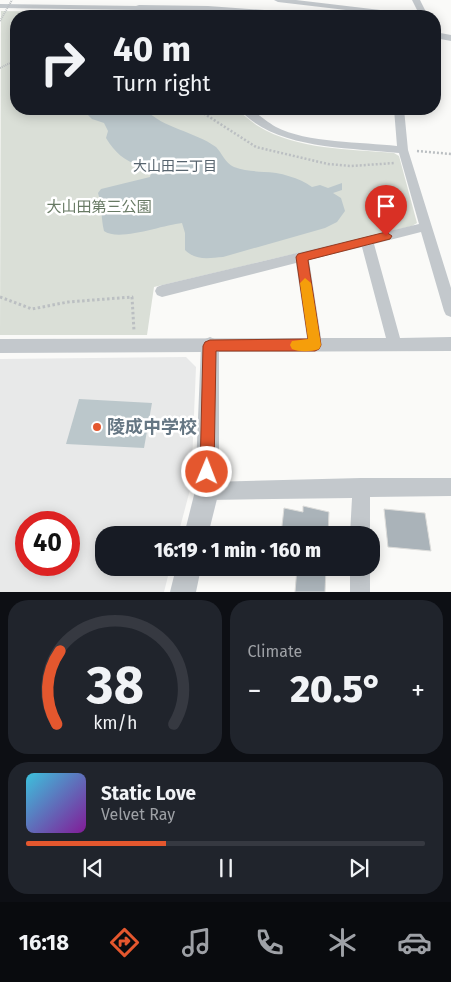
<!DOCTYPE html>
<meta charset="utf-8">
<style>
:root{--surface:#171b24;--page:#20242c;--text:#f1f3f6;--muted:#9ea1a6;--line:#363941;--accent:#e4572e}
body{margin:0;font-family:"Fira Sans","Noto Sans JP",sans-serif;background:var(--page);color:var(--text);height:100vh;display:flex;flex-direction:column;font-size:19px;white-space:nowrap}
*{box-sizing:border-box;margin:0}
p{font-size:16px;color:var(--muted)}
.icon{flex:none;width:28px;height:28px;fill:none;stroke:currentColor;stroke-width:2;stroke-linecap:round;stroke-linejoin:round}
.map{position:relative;height:592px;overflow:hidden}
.sheet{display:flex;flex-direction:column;gap:8px;padding:8px;background:#0d0f14;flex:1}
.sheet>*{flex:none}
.banner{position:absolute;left:10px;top:10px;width:431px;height:105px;border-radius:20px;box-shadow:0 2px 12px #0003;background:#171b24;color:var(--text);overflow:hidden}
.speed{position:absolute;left:15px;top:511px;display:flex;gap:10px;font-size:25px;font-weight:700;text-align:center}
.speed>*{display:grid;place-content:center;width:65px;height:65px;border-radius:50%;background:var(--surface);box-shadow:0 2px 12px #0003;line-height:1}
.speed .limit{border:8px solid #d22;background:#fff;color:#111}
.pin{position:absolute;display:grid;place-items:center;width:42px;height:42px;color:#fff;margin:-51px -21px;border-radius:50% 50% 50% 0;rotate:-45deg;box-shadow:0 0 5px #0007}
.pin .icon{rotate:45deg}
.me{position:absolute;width:55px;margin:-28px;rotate:1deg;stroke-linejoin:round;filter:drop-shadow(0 0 4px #0008)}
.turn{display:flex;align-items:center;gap:18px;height:105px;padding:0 20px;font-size:22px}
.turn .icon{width:65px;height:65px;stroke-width:2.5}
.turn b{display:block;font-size:35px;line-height:42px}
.big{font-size:38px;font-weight:800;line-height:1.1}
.sheet .tile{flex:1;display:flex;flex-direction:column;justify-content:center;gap:8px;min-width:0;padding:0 18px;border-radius:20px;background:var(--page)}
.sheet .dial{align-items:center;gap:0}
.dial svg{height:130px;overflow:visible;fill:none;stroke:var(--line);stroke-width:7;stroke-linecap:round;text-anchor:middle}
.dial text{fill:var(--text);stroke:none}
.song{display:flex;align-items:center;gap:15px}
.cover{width:60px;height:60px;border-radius:8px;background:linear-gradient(135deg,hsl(190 70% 55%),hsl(290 70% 35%))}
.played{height:5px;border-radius:2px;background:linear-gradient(90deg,var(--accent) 35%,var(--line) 35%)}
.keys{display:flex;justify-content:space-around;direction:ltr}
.heat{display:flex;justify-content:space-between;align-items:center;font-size:28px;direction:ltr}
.sheet .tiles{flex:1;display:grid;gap:8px;grid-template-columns:1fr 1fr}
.tile:last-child{grid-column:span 2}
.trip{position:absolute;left:95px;top:526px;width:285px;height:50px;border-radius:20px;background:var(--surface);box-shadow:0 2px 12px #0003;font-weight:800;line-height:50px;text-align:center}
.menu{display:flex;height:80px;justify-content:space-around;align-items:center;background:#090b0e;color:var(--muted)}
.menu .icon{width:35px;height:35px}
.menu .selected{color:var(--accent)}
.menu b{font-size:22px;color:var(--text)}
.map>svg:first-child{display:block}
</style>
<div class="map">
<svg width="451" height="592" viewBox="0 0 451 592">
<rect width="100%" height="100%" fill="#fafaf8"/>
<path fill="#e8e9e9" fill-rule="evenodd" d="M186,357L196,367L191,486L178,535H104V568H170L164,592H0V359ZM26,522H69V565H26Z"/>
<path fill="#dadfd7" d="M1,11L143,13L145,16H16V109H236C243,114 250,121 258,126C297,150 349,149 394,153L399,156L417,223L412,226L154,287L147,335H0Z"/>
<g fill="#bbc7cb">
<path d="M82,109H145C164,129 194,131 216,147C222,153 225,163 234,167C244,171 254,171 264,172C279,172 300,178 312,187L320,185L328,188L342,183V190L333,193L341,198L345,211L337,222L325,228L223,257C209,258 196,261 185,250V233L182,223C162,225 119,242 104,231C101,218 102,206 98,193L101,189L150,177L151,172C147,168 145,168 140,166C124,160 115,153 106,138L108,131L104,123L92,119Z"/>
<polygon points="79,399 152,403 144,448 66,444"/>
</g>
<g fill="#aab3b9" stroke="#dcdcda">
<polygon points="303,506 329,512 328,535 281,535 284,508 303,512"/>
<polygon points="384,509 425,513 431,551 388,547"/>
<polygon points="297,568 326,568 325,592 295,592"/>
</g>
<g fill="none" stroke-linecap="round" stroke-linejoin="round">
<polyline stroke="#bbbfc2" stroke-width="2" stroke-dasharray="1 1" stroke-linecap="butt" points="0,68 12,62 16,64"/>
<g stroke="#bbbfc2" stroke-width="2.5" stroke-dasharray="2 2" stroke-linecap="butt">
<polyline points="197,109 256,147 328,164 351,166 395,163"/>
<polyline points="417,151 451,154"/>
</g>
<polyline stroke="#bbbfc2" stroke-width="3" stroke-dasharray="2.5 2.5" stroke-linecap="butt" points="0,297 32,309 68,302 132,297 134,331"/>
<g fill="#c3c8cc" fill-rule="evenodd">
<polygon points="274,0 296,0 414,14 418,16 397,16 278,2"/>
<polygon points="412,0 420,0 428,16 420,16"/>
<polygon points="0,4 139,6 143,8 139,10 0,8"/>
<path d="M239,109C255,108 263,120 276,127C306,143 363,142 397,146L394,109H404L408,150L451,288V317L446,315L444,311L421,232L374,244L400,338L451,337V351L0,353V339L307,338L296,263L162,297L157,295L155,291L157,287L162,285L419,224L399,153C348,147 276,150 239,109ZM362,247L386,338H321L309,260Z"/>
<polygon points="361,478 451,478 451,496 370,497 370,535 350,535 352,498 207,500 201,497 198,491 201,485 207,482"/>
<rect x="350" y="568" width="20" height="24"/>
</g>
<g fill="#c3c8cc" fill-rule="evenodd">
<polygon points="139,5 208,6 306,13 311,16 270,16 208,12 136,10 136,6"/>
<polygon points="435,32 451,35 451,41 435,38"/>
<polygon points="210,337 217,340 219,346 219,491 208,535 184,535 195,491 201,346 203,340"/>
<polygon points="176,568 201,568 196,592 170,592"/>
</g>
<polyline stroke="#bbbfc2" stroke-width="2" stroke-dasharray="1 1" stroke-linecap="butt" points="0,21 12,0"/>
</g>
<polygon fill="#e4572e" stroke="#94391e" points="386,232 392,236 390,239 308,260 321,345 319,349 315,351 216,351 214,472 212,478 207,480 202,478 200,472 203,346 205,342 210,340 308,339 296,257 298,254"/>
<path fill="#f59e0b" d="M305,278L311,283L321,345L319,349C311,352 299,352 292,349L290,345L292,341L308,339L300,283Z"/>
<circle fill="#e4572e" stroke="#fff" stroke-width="2" cx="97" cy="427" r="5"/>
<g text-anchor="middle" stroke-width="5" stroke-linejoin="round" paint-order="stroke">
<g font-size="14" fill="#57646e" stroke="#fff">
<text x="175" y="171">大山田二丁目</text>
</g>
<g font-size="15" fill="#687a64" stroke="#fff">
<text x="99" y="212">大山田第三公園</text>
</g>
<g font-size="18" font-weight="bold" fill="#657683" stroke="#fff" text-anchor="start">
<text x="107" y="433">陵成中学校</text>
</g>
</g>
</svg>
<div class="speed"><div class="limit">40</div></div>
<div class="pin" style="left:386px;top:236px;background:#d93025"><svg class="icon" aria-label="arrive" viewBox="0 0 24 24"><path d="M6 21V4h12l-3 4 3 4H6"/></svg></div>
<svg class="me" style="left:207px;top:472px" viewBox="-20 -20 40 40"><circle r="17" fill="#e4572e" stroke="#fff" stroke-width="3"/><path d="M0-11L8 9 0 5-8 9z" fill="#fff"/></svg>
<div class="trip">16:19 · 1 min · 160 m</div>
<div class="banner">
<div class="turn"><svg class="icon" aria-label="right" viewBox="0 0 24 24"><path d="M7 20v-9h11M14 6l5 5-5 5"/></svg><div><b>40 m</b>Turn right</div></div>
</div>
</div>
<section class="sheet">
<div class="tiles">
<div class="tile dial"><svg viewBox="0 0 100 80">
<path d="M14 69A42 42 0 1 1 86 69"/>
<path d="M14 69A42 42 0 0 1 16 24" stroke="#e4572e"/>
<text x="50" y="56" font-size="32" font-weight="700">38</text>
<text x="50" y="72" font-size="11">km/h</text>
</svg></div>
<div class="tile"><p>Climate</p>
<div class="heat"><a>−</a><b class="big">20.5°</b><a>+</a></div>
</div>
<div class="tile">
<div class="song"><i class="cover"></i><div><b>Static Love</b><p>Velvet Ray</p></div></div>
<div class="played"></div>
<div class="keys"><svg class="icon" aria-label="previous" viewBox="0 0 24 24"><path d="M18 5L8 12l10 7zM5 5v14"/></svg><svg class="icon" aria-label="pause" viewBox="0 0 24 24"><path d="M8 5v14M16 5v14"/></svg><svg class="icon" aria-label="next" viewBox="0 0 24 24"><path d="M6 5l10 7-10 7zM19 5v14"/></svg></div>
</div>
</div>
</section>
<nav class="menu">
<b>16:18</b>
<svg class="icon selected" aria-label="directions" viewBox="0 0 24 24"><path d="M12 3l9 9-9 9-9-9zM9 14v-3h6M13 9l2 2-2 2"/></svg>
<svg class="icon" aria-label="music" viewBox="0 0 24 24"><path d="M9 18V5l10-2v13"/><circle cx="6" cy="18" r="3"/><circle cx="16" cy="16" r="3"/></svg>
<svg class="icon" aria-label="phone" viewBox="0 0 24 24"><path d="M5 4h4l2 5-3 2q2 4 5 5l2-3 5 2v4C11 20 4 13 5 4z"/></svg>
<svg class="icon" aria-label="climate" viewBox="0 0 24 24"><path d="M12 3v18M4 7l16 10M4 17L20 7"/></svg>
<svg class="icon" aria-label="car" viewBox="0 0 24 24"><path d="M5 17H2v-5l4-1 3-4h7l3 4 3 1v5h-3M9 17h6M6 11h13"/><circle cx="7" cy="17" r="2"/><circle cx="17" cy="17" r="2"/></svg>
</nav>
